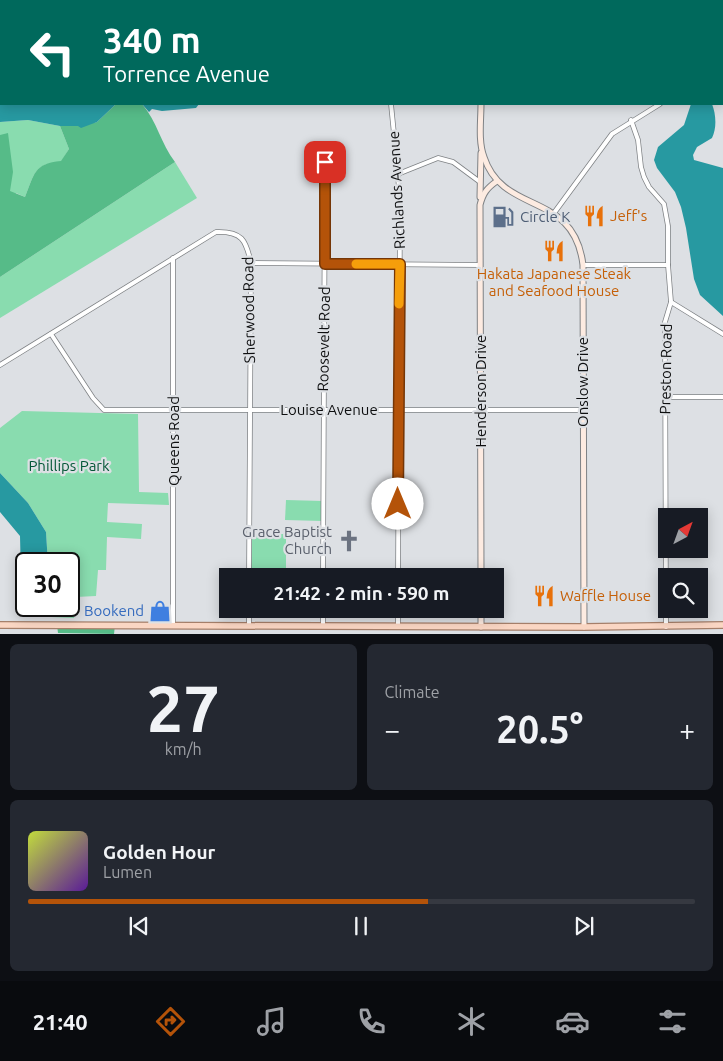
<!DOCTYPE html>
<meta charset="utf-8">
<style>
:root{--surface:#171b24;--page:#242831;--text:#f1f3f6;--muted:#9ea1a6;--line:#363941;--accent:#b45309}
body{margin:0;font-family:Ubuntu,sans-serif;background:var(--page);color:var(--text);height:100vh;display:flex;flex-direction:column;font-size:19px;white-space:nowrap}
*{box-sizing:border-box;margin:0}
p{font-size:16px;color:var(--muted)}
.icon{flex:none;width:28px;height:28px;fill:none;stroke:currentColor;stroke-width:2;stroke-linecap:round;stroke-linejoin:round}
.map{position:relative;height:634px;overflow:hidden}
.drawer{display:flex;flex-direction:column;gap:10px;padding:10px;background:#0d0f14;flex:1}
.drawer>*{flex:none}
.banner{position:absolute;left:0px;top:0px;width:724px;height:105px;box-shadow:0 2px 12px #0003;background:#00695c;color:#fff;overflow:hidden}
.needle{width:32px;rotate:41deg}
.buttons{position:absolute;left:658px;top:508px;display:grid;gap:10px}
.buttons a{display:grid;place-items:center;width:50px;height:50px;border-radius:0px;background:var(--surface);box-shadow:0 2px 12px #0003;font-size:25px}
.speed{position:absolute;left:15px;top:552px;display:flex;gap:10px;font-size:25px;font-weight:700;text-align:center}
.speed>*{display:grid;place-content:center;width:65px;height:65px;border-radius:50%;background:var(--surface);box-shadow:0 2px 12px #0003;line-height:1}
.speed .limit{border:2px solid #111;border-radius:8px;background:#fff;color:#111}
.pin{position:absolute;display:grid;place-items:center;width:42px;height:42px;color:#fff;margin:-21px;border-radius:10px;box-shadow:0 2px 8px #0006}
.me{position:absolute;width:55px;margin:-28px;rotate:0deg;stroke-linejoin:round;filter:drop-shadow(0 0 4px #0008)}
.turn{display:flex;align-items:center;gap:18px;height:105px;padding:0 20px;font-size:22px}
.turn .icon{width:65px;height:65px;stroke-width:2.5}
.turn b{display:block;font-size:35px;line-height:42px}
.big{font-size:38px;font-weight:600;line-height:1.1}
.drawer .card{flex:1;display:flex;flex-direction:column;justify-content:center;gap:8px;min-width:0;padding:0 18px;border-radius:8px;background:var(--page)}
.drawer .dial{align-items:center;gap:0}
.dial b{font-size:65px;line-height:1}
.song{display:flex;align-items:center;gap:15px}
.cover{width:60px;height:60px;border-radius:8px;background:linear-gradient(135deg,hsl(70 70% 55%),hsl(270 70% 35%))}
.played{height:5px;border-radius:2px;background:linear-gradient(90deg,var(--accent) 60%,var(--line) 60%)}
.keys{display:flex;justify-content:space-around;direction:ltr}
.heat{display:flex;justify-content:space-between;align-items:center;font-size:28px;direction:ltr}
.drawer .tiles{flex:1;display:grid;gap:10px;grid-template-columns:1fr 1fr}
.card:last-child{grid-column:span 2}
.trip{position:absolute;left:219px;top:568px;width:285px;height:50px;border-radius:0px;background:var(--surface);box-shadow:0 2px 12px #0003;font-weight:600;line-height:50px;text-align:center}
.tab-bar{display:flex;height:80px;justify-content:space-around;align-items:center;background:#090b0e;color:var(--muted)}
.tab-bar .icon{width:35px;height:35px}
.tab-bar .current{color:var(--accent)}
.tab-bar b{font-size:22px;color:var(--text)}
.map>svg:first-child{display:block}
</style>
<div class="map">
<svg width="723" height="634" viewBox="0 0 723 634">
<rect width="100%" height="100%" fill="#dde0e4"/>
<g fill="#89dcaf">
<path d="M28,120L60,126L69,149L61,162C34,163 34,175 25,197L16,193L0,232V122Z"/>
<polygon points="175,162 197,198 0,318 0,277"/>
<polygon points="22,411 138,414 139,492 168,493 169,505 108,503 107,522 142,524 141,539 107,537 106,570 98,570 96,596 76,597 74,618 51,617 49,606 69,606 69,564 48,564 46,532 28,503 0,473 0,428"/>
<polygon points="286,500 323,501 323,521 285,520"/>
<rect x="249" y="534" width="37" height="42"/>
</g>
<g fill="#56bb88">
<path d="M116,104H142C157,121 161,144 175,162L0,277V135L8,133L13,172L10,191L25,197C34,175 34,163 61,161L69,149L60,126H78L97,122Z"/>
<polygon points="57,625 115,625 114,634 58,633"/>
</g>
<g fill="#2799a1">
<polygon points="9,104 116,104 97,122 81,128 78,126 60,126 28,120 0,122 0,105"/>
<polygon points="142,104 199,104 196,108 162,111 152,109 149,112"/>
<path d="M691,104H712C716,114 717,128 712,138L697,147L693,155L694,160L723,168V316L700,295L694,279L686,228L681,207L675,192L657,168L654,160L658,147L684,125Z"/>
<polygon points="0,473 28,503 46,532 48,564 26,564 26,601 21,578 20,536 0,512"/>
</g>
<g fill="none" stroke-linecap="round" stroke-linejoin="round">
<g stroke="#2799a1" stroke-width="1">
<polyline points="31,1 32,0"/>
<polyline points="722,29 723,29"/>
<polyline points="0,31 1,31"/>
</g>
<g stroke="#7f8285" stroke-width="5.5">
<g id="minor">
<polyline points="134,0 135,1"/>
<polyline points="233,0 234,1"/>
<polyline points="105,1 106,0"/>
<polyline points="722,79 723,79"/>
<polyline points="391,104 398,174 400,209 398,576"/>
<polyline points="631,120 638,140 641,167 644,177 649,187 664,204 668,226 668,265 671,302 665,322 666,627"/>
<polyline points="398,174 438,158 453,162 480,182"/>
<polyline points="554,213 612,134 660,104"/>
<polyline points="173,258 173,625"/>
<polyline points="251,263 480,265"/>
<polyline points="583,265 668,265"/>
<polyline points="671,302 723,334"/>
<polyline points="51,334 93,398 104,410 584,410"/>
<path d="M0,365L216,232C242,231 246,240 251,263L249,576"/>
<polyline points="664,397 723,397"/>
<polyline points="323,576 325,163"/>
<polyline points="249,625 249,609"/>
<polyline points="323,625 323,609"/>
<polyline points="398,626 398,609"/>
</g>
</g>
<g stroke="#7f8285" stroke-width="7">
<g id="secondary">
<polyline points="482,1 482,0"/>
<path d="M481,104C481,121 478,141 484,157C503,216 574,190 583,265L584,627"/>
<polyline points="480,197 481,153"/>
<path d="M481,576L480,205C483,193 487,188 497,181"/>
<polyline points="481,609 481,627"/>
</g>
</g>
<g stroke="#a57f6a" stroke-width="8">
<polyline id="primary" points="0,625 584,627 723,625"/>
</g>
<use href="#minor" stroke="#fff" stroke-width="4"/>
<use href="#secondary" stroke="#fdebe1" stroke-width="5"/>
<use href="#primary" stroke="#fad6c3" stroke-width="5.5"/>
</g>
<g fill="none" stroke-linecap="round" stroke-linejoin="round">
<g stroke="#753606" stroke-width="12">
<polyline id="route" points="325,162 325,264 400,264 398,504"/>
</g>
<use href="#route" stroke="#b45309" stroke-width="9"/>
<polyline stroke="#f59e0b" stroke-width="9" points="356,264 400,264 399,304"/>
</g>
<defs>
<g id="restaurant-bare" transform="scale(1.725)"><path d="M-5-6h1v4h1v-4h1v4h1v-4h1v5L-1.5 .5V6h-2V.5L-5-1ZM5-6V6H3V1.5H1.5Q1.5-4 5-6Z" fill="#e8710a" stroke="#dde0e4" stroke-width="2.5" paint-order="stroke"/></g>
<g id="fuel-bare" transform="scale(1.725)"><path d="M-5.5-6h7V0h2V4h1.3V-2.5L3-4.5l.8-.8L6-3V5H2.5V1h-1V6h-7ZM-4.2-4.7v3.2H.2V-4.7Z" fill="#5c6f8a" stroke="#dde0e4" stroke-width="2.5" paint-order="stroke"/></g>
<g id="church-bare" transform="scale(1.725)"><path d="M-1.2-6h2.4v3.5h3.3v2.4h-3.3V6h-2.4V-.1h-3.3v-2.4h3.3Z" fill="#6b7280" stroke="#dde0e4" stroke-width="2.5" paint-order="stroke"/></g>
<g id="shop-bare" transform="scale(1.725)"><path d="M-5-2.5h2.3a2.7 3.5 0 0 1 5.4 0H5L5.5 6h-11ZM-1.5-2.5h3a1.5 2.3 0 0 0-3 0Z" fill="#3f7fe0" stroke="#dde0e4" stroke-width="2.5" paint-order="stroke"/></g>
</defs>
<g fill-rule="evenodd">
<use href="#restaurant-bare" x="594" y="216"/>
<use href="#fuel-bare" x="503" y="217"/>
<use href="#restaurant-bare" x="554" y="251"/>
<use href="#church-bare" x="349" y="541"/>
<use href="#restaurant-bare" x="544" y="596"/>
<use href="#shop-bare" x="160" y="611"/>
</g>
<g text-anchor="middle" stroke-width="4.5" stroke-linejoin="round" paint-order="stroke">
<g font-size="15" fill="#0e0f10" stroke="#dde0e4">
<text transform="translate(397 190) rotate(-93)" y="5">Richlands Avenue</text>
<text transform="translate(249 310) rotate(-91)" y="5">Sherwood Road</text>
<text transform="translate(324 339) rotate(-89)" y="5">Roosevelt Road</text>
<text transform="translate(666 369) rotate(-89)" y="5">Preston Road</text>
<text transform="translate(583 382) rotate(-90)" y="5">Onslow Drive</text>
<text transform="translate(481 391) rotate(-90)" y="5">Henderson Drive</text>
<text x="329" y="415">Louise Avenue</text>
<text transform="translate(174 441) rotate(-90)" y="5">Queens Road</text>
</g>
<g font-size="15" fill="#c56008" stroke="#dde0e4" text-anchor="start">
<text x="610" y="221">Jeff's</text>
<text x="554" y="279" text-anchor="middle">Hakata Japanese Steak<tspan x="554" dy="17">and Seafood House</tspan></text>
<text x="560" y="601">Waffle House</text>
</g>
<g font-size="15" fill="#4e5e75" stroke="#dde0e4" text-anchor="start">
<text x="520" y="222">Circle K</text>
</g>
<g font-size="15" fill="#035737" stroke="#dde0e4">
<text x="69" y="471">Phillips Park</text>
</g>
<g font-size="15" fill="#5b616d" stroke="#dde0e4" text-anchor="end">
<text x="332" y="537">Grace Baptist<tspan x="332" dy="17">Church</tspan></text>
</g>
<g font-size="15" fill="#366cbe" stroke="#dde0e4" text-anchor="end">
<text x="144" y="616">Bookend</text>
</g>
</g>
</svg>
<div class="buttons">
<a><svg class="needle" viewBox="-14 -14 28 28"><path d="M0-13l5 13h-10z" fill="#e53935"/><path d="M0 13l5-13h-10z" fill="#9ea1a6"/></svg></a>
<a><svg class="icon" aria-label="search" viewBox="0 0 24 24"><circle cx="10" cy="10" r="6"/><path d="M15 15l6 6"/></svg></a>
</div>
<div class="speed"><div class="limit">30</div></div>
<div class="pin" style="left:325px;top:162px;background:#d93025"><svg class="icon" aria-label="arrive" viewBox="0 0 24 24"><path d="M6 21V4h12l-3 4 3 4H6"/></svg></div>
<svg class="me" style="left:398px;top:504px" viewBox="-20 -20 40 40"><circle r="19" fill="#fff"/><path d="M0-13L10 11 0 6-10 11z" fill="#b45309"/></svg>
<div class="trip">21:42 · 2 min · 590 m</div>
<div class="banner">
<div class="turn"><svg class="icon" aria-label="left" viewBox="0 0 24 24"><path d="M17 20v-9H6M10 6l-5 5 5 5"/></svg><div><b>340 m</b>Torrence Avenue</div></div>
</div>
</div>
<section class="drawer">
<div class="tiles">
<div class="card dial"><b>27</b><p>km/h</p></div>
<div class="card"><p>Climate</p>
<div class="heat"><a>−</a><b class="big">20.5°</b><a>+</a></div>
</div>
<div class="card">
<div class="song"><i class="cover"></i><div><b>Golden Hour</b><p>Lumen</p></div></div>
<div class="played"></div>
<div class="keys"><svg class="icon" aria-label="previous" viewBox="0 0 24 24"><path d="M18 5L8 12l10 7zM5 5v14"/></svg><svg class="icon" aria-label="pause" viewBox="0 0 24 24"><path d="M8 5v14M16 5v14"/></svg><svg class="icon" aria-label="next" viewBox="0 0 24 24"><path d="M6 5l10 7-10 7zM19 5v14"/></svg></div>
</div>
</div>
</section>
<nav class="tab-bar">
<b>21:40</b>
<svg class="icon current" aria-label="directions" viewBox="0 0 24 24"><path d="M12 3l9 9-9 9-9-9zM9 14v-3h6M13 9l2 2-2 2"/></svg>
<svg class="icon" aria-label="music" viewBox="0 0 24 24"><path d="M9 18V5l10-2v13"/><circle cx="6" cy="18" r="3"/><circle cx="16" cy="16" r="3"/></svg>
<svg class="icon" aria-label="phone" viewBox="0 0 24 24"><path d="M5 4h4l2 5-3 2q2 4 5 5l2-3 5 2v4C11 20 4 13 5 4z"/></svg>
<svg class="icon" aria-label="climate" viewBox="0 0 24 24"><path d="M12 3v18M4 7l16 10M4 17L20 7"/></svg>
<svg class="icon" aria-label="car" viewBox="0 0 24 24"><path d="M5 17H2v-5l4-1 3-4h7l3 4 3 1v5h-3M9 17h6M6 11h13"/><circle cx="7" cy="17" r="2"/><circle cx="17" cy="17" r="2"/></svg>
<svg class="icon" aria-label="filters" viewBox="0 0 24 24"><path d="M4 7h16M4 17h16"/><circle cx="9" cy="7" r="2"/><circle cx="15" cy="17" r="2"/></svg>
</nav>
